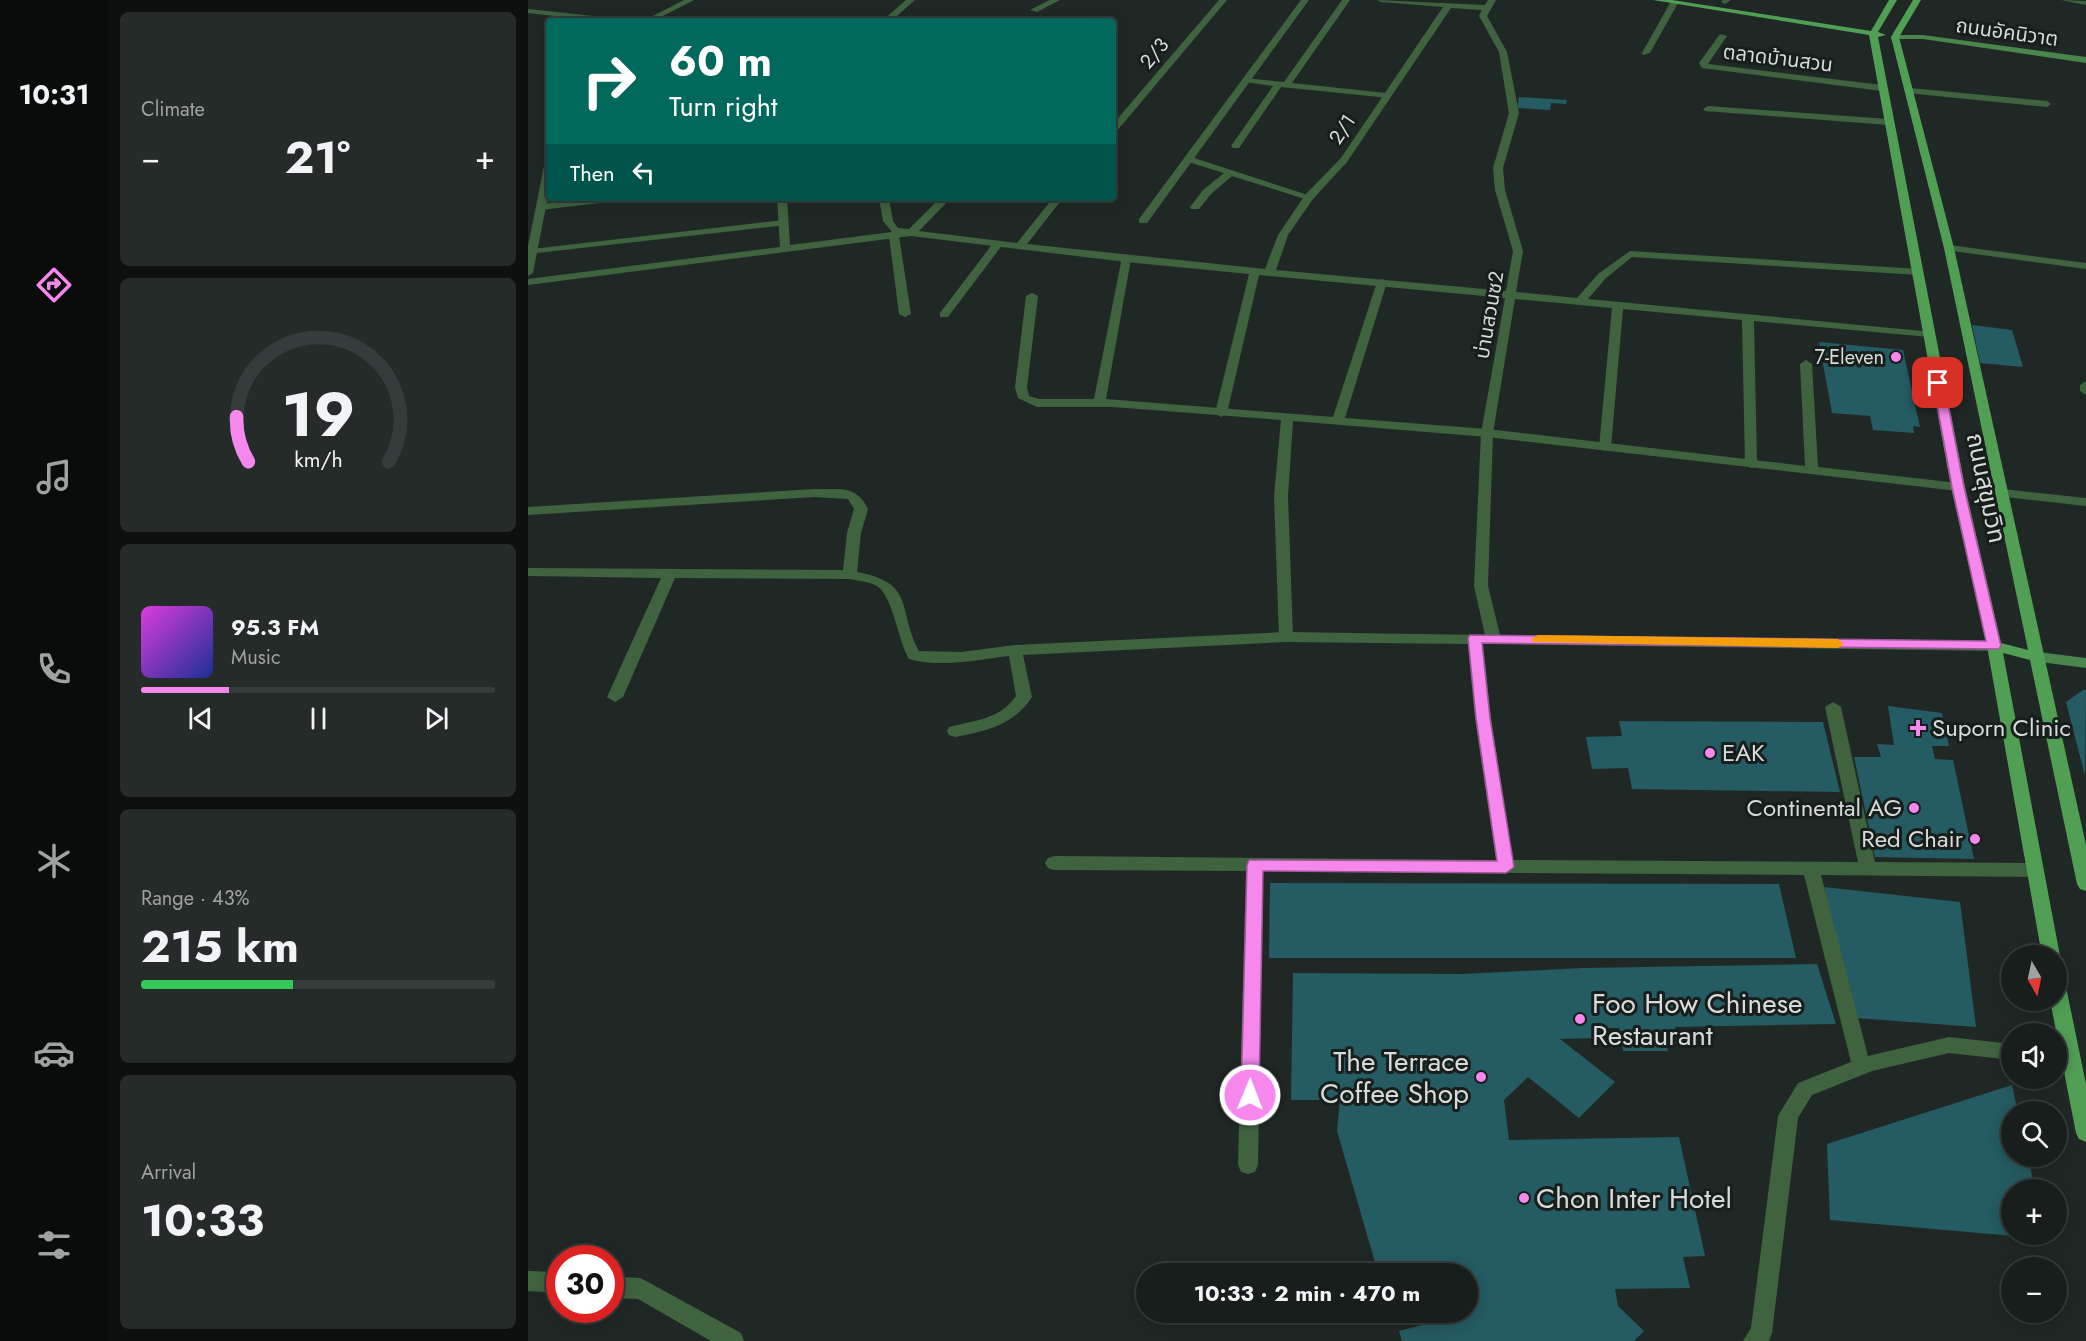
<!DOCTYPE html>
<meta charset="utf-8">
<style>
:root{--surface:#181e1c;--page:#252b29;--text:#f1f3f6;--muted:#9fa2a3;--line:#363c3b;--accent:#f688ed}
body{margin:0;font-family:Jost,"Noto Sans Thai",sans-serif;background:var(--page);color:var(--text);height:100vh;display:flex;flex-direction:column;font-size:22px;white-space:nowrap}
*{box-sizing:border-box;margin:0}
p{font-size:20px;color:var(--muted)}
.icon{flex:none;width:33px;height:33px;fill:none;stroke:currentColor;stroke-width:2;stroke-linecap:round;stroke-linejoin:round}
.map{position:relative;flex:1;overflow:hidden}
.panel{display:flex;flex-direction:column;gap:12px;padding:12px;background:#0d100f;width:420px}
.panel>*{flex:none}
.top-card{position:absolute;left:18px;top:18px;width:570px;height:183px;border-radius:6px;box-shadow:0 3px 15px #0003,0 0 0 2px var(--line);background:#00695c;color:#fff;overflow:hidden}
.needle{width:39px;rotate:171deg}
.buttons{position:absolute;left:1473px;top:945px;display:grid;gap:12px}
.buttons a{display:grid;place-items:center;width:66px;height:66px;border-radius:50%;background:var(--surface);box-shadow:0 3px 15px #0003,0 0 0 2px var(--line);font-size:30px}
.speed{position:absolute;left:18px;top:1245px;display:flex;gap:12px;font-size:30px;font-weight:700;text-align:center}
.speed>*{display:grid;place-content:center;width:78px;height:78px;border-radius:50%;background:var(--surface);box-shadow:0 3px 15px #0003,0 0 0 2px var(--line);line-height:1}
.speed .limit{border:9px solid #d22;background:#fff;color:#111}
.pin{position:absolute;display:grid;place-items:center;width:51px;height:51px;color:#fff;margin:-26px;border-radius:12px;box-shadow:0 3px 9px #0006}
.me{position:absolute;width:66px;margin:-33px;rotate:1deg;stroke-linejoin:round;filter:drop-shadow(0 0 4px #0008)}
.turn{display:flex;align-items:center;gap:21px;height:126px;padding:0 24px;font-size:27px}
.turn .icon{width:78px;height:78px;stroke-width:2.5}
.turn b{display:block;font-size:42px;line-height:51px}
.then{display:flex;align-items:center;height:57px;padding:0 24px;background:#0003;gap:12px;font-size:22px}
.big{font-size:45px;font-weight:700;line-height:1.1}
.panel .tile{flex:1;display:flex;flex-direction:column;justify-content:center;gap:9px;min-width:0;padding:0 21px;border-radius:9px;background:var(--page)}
.panel .dial{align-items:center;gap:0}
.dial svg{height:156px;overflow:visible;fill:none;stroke:var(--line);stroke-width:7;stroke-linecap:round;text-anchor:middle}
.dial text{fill:var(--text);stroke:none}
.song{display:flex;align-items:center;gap:18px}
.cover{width:72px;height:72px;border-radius:9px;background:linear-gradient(135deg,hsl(300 70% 55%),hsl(230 70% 35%))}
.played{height:6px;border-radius:3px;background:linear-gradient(90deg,var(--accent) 25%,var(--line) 25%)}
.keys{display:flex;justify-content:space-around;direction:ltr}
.heat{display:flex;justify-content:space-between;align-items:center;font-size:33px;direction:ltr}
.charge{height:9px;border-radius:4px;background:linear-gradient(90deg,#34c759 43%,var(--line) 0)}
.trip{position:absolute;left:608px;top:1263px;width:342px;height:60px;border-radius:30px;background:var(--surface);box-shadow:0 3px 15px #0003,0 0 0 2px var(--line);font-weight:700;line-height:60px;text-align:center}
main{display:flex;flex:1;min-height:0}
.menu{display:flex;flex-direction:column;width:108px;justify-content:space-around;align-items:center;background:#0a0c0b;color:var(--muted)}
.menu .icon{width:42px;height:42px}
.menu .selected{color:var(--accent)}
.menu b{font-size:27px;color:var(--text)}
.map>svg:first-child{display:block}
</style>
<main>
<nav class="menu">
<b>10:31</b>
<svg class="icon selected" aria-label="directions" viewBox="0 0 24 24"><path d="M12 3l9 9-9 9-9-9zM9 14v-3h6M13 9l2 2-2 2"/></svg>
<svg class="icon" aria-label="music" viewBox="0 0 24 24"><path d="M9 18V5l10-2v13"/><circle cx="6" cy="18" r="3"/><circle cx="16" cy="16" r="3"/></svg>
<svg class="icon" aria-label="phone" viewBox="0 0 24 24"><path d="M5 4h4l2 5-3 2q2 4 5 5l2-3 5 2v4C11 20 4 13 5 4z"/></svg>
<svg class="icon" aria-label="climate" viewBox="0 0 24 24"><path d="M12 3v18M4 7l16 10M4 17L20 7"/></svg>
<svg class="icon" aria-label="car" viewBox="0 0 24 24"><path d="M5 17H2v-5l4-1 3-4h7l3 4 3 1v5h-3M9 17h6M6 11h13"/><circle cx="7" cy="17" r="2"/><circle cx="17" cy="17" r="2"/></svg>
<svg class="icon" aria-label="filters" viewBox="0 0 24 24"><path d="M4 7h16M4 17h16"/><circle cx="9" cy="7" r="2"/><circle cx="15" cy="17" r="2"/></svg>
</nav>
<section class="panel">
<div class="tile"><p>Climate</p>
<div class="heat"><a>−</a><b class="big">21°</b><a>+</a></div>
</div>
<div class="tile dial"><svg viewBox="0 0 100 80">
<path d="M14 69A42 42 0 1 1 86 69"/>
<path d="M14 69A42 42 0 0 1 8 46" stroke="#f688ed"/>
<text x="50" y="56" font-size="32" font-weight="700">19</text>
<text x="50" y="72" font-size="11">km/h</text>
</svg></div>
<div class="tile">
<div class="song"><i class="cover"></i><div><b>95.3 FM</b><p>Music</p></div></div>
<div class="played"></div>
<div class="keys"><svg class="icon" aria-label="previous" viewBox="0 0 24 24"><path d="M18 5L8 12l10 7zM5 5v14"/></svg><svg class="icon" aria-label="pause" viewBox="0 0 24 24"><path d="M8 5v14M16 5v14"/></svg><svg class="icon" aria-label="next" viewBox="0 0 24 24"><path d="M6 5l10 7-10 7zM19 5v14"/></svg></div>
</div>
<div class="tile"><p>Range · 43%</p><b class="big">215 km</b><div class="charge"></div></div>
<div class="tile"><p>Arrival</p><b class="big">10:33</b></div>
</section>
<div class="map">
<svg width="1558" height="1341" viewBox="0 0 1558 1341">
<rect width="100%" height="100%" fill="#202826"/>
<g fill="#255b62">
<polygon points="991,97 1039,100 1038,104 1023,103 1022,110 989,108"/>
<polygon points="1444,325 1484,330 1495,367 1452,363"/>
<polygon points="1291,342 1375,350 1392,427 1385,426 1386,433 1345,430 1342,416 1304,413"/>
<polygon points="1555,690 1558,690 1557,776 1538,702"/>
<polygon points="1360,706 1414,713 1421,746 1404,746 1407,759 1425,760 1446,859 1347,857 1326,757 1353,757 1349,744 1366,745"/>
<polygon points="1091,721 1295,722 1312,792 1104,789 1100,768 1064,769 1058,737 1094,736"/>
<polygon points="742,883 1251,884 1268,958 741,958"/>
<polygon points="1296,887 1432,902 1448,1027 1328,1018"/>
<polygon points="1289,964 1308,1024 1147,1027 1150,1044 1138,1044 1140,1051 1095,1051 1091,1028 1067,1028 1069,1038 1032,1039 1087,1082 1051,1118 1000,1077 976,1100 981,1140 1151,1137 1177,1256 1155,1257 1162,1288 1087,1289 1090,1306 1116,1331 1106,1341 874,1341 871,1331 894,1325 894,1312 939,1312 939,1274 888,1274 887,1261 849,1269 809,1131 812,1100 763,1100 765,973 936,974 1055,968"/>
<polygon points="1484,1085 1490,1112 1484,1112 1484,1156 1500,1156 1507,1190 1484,1190 1484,1234 1518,1234 1519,1239 1302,1220 1299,1144"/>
</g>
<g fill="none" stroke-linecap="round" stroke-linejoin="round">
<g fill="#3f633f" fill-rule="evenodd">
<polygon points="156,0 166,0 125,21 115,21"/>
<polygon points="522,0 532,0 509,12 502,10"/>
<polygon points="814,0 822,0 764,83 858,93 862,96 861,98 753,87 711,148 705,148 703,146 745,86 716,82 716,78 756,82"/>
<polygon points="657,157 663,157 786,197 777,199 704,176 683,194 671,209 663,209 662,207 675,190 696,173 657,161"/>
<polygon points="63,198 93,198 88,201 13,210 8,207 13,204"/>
<polygon points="255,220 260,223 259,225 0,254 0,250 4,249"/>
<polygon points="366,233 371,236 383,314 377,317 371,314 361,236"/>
<polygon points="466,242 475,244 420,317 412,317 412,313"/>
<polygon points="1421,245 1558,263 1558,269 1417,250 1417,246"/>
<polygon points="594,257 603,259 578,399 805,417 849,282 854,279 859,282 817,418 959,429 1277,466 1272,364 1278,360 1284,364 1290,467 1430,483 1437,487 1430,491 959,437 765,421 760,496 765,637 758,642 751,637 746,496 753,420 585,407 509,407 490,398 487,387 498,296 504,293 510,296 499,387 501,396 511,399 566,399"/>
<polygon points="1558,381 1558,395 1552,391 1552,385"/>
</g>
<g fill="#3f633f" fill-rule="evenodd">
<polygon points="378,0 387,0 363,21 354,21"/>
<polygon points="691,0 699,0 588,132 585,133 585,124"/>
<polygon points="773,0 781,0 619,223 611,223 611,219"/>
<path d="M849,0L957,5L960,0H968L959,16L979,52L991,113L975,168L977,190L995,251L988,292L1049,298L1070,274L1102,251L1391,269L1396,272L1391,275L1104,257L1078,278L1060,299L1405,332V336L1401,337L1226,321L1229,464L1228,467L1223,468L1217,464L1214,320L1095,309L1083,447L1077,451L1071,447L1084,308L987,299L965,433L960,586L972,635L1466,641L1473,646L1466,651L955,644L963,718L985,860L1330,862L1297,707L1305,702L1313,707L1347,862L1506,863L1512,865L1515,870L1512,875L1506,877L1293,875L1340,1056L1421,1037L1484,1044V1060L1421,1053L1344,1071L1284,1095L1270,1118L1244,1333L1241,1341H1215L1223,1328L1250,1116L1270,1083L1323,1062L1276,875L735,871L730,1165L727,1172L720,1174L713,1172L710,1165L718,871L526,870L520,868L517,863L520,858L526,856L968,860L947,718L940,644L758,642L495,655L504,697C486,725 458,731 427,737L421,735L419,731L421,727C447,720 471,720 488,696L481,656C448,660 413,668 381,659C370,641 365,596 349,586C342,582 331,581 322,579L147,578L95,697L87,702L79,697L133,578L0,576V568L315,570L319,533L326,509L320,499L286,497L0,515V507L286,489C311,490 328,484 340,509L333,533L329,572C388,583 369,609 391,651L433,652L487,645L758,632L957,635L946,586L953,433L977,298L731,275L699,413L693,417L687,413L721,274L598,262L383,236L0,285V279L252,247L249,198H259L262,245L364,232L355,221L351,198H361L365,221L370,228L381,229L412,198H423L391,231L489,243L525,198H535L499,244L737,269L750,235L777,195L813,158L915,7L853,2ZM923,8L954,10L951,16L971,52L981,113L965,168L967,190L985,251L978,291L748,270L760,235L785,199L819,162Z"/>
<polygon points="1195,0 1203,0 1197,4 1193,2"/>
<polygon points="1533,0 1558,1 1558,5"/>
<polygon points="1146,1 1150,3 1122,53 1115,55 1114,53 1142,3"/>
<polygon points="0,9 94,19 98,21 71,21 0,13"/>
<polygon points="1192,34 1199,36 1180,64 1354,85 1358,88 1354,91 1174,68 1171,63"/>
<polygon points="1382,88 1519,101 1523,104 1519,107 1379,93 1379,89"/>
<polygon points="1180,106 1360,119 1365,122 1360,125 1177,111 1175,109"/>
<polygon points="21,163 21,191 5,273 0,276 0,246 16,166"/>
<polygon points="1474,489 1558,498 1558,506 1469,496 1467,493 1469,490"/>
<polygon points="0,1271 32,1272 32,1293 0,1291"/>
<polygon points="82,1276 112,1278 120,1282 213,1333 216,1341 183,1341 110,1299 82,1298"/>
</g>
<g fill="#4a854c" fill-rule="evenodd">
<polygon points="1367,35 1395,35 1558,57 1558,63 1395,39 1364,39 1363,37"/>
<polygon points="1510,652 1558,658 1558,668 1505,661 1503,657 1505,653"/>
</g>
<g fill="#519f55" fill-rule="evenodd">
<polygon points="1125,0 1144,0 1343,31 1361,0 1369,0 1350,32 1358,35 1350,37 1437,487 1473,643 1500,650 1416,248 1363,37 1385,0 1393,0 1371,37 1426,248 1558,845 1558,891 1552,889 1549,884 1502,660 1475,653 1532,956 1529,961 1528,956 1514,956 1459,646 1423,487 1341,35"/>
<polygon points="1528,975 1534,977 1537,982 1558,1084 1558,1142 1551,1139 1548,1133 1522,1000 1528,1000"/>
</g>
</g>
<polygon fill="#f688ed" stroke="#a0589a" stroke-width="1.5" points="1410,379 1416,383 1436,487 1473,646 1471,649 954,643 962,718 986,867 978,873 735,871 731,1095 728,1101 722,1103 716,1101 713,1095 719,865 721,860 969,861 948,718 940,638 942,635 1458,641 1424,487 1405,383"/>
<polygon fill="#f59e0b" points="1010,635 1310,639 1316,644 1310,648 1005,642 1003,639"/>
<g fill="#f688ed" stroke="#171e1c" stroke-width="2">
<circle cx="1368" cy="357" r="6"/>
<path d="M1387 719h6v6h6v6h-6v6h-6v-6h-6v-6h6z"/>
<circle cx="1182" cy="753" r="6"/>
<circle cx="1386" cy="808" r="6"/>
<circle cx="1447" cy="839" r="6"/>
<circle cx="1052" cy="1019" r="6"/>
<circle cx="953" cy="1077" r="6"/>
<circle cx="996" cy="1198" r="6"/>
</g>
<g text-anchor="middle" stroke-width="6" stroke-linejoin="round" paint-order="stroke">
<g font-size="20" fill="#d7dcda" stroke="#171e1c">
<text transform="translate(1479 32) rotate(8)" y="7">ถนนอัคนิวาต</text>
<text transform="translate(626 53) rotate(-50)" y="7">2/3</text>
<text transform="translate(1250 58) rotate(7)" y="7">ตลาดบ้านสวน</text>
<text transform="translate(814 129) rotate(-56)" y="7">2/1</text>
<text transform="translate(961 315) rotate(-80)" y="7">บ่านสวนซ2</text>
</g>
<g font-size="20" fill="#d7dcda" stroke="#171e1c" text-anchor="end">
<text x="1356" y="364">7-Eleven</text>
</g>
<g font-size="24" fill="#d7dcda" stroke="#171e1c">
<text transform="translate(1458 488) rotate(78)" y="8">ถนนสุขุมวิท</text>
</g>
<g font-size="24" fill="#d7dcda" stroke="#171e1c" text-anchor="start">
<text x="1404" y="736">Suporn Clinic</text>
<text x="1194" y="761">EAK</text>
<text x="1374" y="816" text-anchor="end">Continental AG</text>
<text x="1435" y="847" text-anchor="end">Red Chair</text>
</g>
<g font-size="28" fill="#d7dcda" stroke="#171e1c" text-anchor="start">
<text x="1064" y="1013">Foo How Chinese<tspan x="1064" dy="32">Restaurant</tspan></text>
<text x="941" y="1071" text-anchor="end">The Terrace<tspan x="941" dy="32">Coffee Shop</tspan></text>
<text x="1008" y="1208">Chon Inter Hotel</text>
</g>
</g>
</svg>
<div class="buttons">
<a><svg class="needle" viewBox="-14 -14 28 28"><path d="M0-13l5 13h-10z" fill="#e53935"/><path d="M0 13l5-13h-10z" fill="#9fa2a3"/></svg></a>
<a><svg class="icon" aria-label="sound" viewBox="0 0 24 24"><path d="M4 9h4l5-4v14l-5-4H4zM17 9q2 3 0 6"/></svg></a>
<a><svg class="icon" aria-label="search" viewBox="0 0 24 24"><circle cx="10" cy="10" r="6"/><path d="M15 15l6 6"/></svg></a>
<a>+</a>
<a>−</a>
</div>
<div class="speed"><div class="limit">30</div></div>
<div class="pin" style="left:1410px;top:383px;background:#d93025"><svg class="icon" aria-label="arrive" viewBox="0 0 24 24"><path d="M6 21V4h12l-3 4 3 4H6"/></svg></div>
<svg class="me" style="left:722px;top:1095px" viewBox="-20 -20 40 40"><circle r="17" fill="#f688ed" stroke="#fff" stroke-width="3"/><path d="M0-11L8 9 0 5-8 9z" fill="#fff"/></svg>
<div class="trip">10:33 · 2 min · 470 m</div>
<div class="top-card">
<div class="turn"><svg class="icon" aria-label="right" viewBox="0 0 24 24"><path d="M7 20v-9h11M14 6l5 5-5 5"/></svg><div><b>60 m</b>Turn right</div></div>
<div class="then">Then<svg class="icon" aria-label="left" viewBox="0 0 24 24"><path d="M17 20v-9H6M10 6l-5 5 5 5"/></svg></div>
</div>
</div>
</main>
